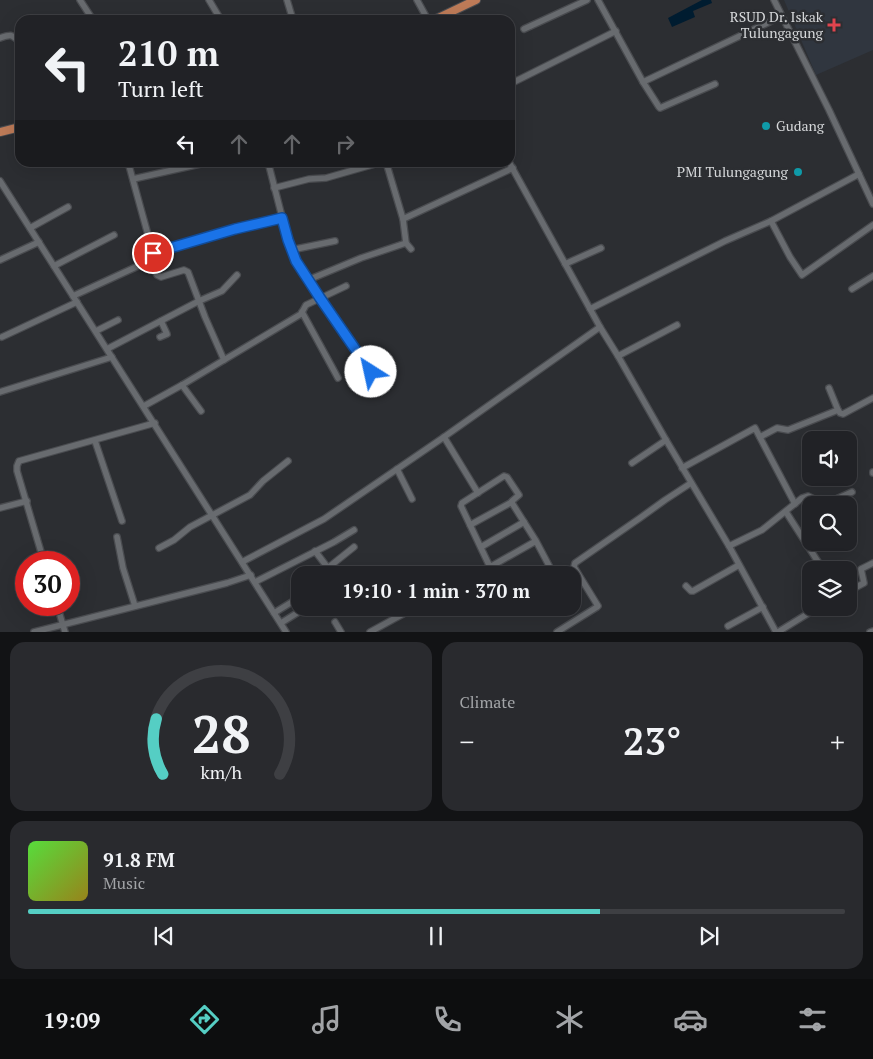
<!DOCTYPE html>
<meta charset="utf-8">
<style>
:root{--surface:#212226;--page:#292a2e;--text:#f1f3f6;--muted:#a2a4a7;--line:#3e3f43;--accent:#55cec4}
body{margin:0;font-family:"PT Serif",serif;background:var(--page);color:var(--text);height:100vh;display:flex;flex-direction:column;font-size:19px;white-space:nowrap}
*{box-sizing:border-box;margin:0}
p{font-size:16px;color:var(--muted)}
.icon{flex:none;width:28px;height:28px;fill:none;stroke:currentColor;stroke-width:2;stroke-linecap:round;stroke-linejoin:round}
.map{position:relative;height:632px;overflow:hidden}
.drawer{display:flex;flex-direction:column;gap:10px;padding:10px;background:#121315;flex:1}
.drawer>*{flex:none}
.top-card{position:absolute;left:15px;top:15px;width:500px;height:152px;border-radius:15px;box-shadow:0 5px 20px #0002,0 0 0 1px var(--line);background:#212226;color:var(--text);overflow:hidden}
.fabs{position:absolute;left:802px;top:431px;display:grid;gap:10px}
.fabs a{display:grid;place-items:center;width:55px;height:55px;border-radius:10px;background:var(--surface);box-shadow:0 5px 20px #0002,0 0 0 1px var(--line);font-size:25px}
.speed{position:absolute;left:15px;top:551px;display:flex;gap:10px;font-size:25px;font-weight:700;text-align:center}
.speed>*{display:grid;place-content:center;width:65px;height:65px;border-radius:50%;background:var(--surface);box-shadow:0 5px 20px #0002,0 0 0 1px var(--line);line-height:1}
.speed .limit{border:8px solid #d22;background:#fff;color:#111}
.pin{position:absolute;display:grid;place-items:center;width:42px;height:42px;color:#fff;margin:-21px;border:2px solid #fff;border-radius:50%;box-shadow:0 1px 5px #0007}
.me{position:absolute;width:55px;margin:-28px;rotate:325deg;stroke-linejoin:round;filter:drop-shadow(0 0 4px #0008)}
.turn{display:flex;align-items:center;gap:18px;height:105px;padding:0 20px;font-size:22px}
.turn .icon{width:65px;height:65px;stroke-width:2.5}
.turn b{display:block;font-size:35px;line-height:42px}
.lanes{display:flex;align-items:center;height:48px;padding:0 20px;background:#0003;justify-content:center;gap:25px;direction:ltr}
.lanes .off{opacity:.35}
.big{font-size:38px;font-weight:800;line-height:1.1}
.drawer .widget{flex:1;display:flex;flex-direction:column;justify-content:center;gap:8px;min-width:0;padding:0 18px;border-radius:15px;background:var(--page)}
.drawer .dial{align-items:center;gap:0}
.dial svg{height:130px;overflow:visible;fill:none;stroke:var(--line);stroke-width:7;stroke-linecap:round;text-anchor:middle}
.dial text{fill:var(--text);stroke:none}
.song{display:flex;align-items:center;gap:15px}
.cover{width:60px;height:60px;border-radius:8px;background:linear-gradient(135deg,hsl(110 70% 55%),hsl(50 70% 35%))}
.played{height:5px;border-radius:2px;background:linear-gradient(90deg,var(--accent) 70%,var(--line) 70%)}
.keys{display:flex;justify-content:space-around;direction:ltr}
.heat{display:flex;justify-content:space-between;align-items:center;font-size:28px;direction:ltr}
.drawer .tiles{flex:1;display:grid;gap:10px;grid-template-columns:1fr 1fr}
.widget:last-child{grid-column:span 2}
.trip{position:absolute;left:291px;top:566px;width:290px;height:50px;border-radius:15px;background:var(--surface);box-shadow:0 5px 20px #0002,0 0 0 1px var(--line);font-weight:800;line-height:50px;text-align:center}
.tab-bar{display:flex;height:80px;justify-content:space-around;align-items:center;background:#0d0e0f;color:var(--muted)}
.tab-bar .icon{width:35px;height:35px}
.tab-bar .selected{color:var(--accent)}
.tab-bar b{font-size:22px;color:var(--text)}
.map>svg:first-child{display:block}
</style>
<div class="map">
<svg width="873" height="632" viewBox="0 0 873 632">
<rect width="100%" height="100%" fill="#2c2e32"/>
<polygon fill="#30363f" points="784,0 873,0 873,50 816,75"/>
<polygon fill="#001c30" points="702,0 711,0 712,3 693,11 695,17 672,27 668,18"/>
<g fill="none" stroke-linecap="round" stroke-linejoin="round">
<g stroke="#4a4c50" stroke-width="8">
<g id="minor">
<polyline points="80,0 93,20"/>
<polyline points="209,0 221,20"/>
<polyline points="287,0 293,20"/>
<polyline points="417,0 428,20"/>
<polyline points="598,0 643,82 659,107 660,108 715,84"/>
<polyline points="774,0 829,110 873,204"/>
<polyline points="524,29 587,0"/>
<path d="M0,38C11,34 11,34 20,42"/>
<polyline points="643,82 782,16"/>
<polyline points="510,84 616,31"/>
<polyline points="128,162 153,253 154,269 157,275 161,277 184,270 188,272 205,317 224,360"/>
<polyline points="268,162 288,240 293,255 320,298 371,372"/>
<polyline points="386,162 403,219 406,243 411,249"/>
<polyline points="509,162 600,327 618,356 666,440 729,546 776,632"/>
<polyline points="133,179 209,162"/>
<polyline points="0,181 286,632"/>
<polyline points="274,188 309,179 326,178 382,162"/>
<polyline points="403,219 513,168"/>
<polyline points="771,221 790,257 802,275 873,225"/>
<polyline points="30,228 68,207"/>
<polyline points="291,250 335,241"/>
<polyline points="153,253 235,229 282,218"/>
<polyline points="0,260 39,242"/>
<polyline points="565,264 601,248"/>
<polyline points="54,266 114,235"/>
<polyline points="308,280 361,258 406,243"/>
<polyline points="852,289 873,276"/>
<polyline points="73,296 136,267 154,261"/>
<polyline points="590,309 725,241 771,221 859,174"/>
<polyline points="302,312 338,378"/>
<polyline points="96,331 118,320"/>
<polyline points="2,337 77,302"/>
<polyline points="160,337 167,334 161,321"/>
<polyline points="107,349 199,301 222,291 237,275"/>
<polyline points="618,356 677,325"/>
<polyline points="182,385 201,411"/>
<polyline points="829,388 838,410 840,413 843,414 873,398"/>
<polyline points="0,392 112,357"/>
<polyline points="144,406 182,385 296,317 301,314 306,305 346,286"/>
<polyline points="444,437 478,493"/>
<polyline points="760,437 777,428 788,430 838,410"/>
<polyline points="95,441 122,521"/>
<polyline points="632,463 666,440"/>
<polyline points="682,468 755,428 795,504"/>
<polyline points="397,469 412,499"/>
<polyline points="873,472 873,473"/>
<polyline points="823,505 852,492"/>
<polyline points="0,508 27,501"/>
<polyline points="786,512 822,568"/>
<polyline points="470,525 512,502"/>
<polyline points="117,537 123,568 135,606"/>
<polyline points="536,541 490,567 461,506 462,503 504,476 507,477 519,495 512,501 512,503 536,541 554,575"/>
<polyline points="729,546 762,530 802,498 808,496 814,499 819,505"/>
<polyline points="481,547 524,522"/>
<polyline points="159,548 174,540 190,527 250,495 263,481 288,461"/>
<polyline points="315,551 328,568"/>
<polyline points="44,562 17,471 17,466 19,461 155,423"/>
<polyline points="242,562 324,519 444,437 600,327"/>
<polyline points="319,575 354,547"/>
<polyline points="484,575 490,567"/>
<polyline points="255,582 334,542 354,530"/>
<polyline points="686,586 691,591 693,591 739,565"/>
<polyline points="849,591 864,583 861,569 873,563"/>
<polyline points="57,605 65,632"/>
<polyline points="274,613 300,597"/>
<polyline points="335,622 341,632"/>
<polyline points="281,623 305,608"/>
<polyline points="728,626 763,607"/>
<polyline points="34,632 227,583 251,575"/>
<polyline points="370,632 414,608"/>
<polyline points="557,632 597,607 598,606 574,567 575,563 640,518 665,500 691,483"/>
<polyline points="778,632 817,608"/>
<polyline points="870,632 873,631"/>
</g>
</g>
<g stroke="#4a4c50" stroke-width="10">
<g id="major">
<polyline points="434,20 476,0"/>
<polyline points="0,132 20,127"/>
</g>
</g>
<use href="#minor" stroke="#686b6f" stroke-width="5.5"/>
<use href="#major" stroke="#be7b58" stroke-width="8"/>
</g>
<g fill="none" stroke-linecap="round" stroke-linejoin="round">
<g stroke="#114b97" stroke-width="12">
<polyline id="route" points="153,253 235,229 282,218 288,240 296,261 320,298 371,372"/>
</g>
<use href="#route" stroke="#1a73e8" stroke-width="9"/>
</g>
<path fill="#e0444e" stroke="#2c2e32" stroke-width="2" d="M831.5 17.5h5v5h5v5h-5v5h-5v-5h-5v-5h5z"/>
<g fill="#0f9aa8" stroke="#2c2e32" stroke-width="2">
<circle cx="766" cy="126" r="5"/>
<circle cx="798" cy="172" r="5"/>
</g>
<g text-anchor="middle" stroke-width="5" stroke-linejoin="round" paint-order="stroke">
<g font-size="14" fill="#d6d8da" stroke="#2c2e32" text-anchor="end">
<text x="823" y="22">RSUD Dr. Iskak<tspan x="823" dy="16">Tulungagung</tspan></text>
<text x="776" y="131" text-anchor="start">Gudang</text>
<text x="788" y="177">PMI Tulungagung</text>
</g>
</g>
</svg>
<div class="fabs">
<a><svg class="icon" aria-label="sound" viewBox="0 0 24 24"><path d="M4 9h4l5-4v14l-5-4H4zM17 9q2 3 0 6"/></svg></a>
<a><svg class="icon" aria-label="search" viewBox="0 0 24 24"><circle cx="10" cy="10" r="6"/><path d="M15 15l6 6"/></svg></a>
<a><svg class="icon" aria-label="layers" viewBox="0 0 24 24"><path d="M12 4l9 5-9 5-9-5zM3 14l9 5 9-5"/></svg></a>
</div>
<div class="speed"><div class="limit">30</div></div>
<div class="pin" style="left:153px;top:253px;background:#d93025"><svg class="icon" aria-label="arrive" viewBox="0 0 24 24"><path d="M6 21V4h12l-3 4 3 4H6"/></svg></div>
<svg class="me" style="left:371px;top:372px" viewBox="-20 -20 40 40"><circle r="19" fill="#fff"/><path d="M0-13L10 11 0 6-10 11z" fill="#1a73e8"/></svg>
<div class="trip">19:10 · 1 min · 370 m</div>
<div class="top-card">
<div class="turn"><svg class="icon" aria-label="left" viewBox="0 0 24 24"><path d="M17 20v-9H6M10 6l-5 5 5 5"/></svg><div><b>210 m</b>Turn left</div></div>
<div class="lanes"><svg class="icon" aria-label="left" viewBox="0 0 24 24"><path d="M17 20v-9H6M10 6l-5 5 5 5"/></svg><svg class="icon off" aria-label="ahead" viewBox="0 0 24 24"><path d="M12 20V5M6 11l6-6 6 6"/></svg><svg class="icon off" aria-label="ahead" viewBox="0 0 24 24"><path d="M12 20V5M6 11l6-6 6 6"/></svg><svg class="icon off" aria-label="right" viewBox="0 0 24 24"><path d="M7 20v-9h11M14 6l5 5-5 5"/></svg></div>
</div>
</div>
<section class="drawer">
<div class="tiles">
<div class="widget dial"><svg viewBox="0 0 100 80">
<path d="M14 69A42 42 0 1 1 86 69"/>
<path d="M14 69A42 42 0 0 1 10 35" stroke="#55cec4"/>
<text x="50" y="56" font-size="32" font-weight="700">28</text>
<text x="50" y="72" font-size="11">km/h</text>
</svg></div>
<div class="widget"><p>Climate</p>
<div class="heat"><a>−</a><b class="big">23°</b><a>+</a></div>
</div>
<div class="widget">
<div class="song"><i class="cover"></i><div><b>91.8 FM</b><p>Music</p></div></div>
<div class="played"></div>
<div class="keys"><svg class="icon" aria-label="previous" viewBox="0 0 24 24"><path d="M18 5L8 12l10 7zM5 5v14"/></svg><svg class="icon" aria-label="pause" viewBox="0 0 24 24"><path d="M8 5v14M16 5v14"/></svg><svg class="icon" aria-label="next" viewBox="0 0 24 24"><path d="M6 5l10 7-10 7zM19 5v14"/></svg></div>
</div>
</div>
</section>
<nav class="tab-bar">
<b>19:09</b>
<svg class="icon selected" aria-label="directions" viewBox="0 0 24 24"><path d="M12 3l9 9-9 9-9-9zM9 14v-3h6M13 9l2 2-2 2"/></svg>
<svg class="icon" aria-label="music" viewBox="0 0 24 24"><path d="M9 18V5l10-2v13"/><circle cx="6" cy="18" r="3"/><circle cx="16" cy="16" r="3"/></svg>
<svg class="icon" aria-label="phone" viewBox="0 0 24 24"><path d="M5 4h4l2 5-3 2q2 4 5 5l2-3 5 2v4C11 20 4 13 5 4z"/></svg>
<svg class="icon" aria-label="climate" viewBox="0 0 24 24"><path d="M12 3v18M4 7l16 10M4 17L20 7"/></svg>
<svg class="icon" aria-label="car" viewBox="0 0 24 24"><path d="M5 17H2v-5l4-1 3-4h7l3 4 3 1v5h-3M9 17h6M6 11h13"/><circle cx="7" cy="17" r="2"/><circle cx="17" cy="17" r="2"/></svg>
<svg class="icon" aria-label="filters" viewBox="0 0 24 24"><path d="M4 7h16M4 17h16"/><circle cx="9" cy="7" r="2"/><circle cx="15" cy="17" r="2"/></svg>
</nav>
